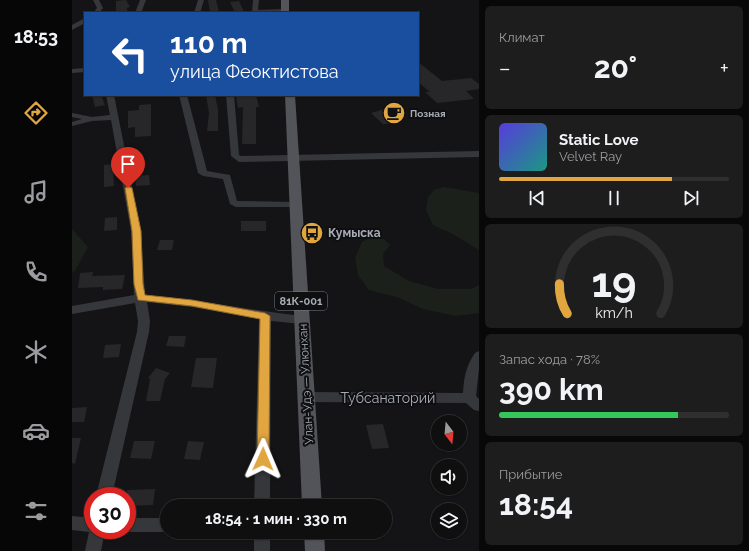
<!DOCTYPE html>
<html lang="ru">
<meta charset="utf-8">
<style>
:root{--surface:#0f0f10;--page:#1d1d1e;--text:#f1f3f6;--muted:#9b9c9f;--line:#2f2f30;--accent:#e2a640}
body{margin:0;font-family:Raleway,sans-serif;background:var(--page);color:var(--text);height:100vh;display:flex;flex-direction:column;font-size:15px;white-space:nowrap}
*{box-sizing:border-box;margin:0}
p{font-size:13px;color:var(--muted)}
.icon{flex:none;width:22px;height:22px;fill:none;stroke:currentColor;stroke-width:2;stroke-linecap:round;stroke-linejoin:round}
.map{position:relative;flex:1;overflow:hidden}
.panel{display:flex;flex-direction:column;gap:6px;padding:6px;background:#080809;width:270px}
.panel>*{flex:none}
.hud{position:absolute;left:12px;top:12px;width:335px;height:84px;border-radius:0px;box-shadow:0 1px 3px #0004,0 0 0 1px var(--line);background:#1a4fa0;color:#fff;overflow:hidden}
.needle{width:26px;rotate:164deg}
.buttons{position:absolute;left:359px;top:415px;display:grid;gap:8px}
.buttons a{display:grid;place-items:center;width:36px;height:36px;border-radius:50%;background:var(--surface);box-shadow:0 1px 3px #0004,0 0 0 1px var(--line);font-size:20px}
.speed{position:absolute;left:12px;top:487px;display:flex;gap:8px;font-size:20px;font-weight:700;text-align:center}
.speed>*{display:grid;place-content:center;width:52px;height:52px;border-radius:50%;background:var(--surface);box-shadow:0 1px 3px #0004,0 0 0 1px var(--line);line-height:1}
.speed .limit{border:6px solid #d22;background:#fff;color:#111}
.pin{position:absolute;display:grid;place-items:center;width:34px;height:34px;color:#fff;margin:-41px -17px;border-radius:50% 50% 50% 0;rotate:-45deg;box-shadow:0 0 4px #0007}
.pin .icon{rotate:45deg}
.me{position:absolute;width:44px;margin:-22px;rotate:1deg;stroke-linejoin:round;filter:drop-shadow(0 0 3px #0008)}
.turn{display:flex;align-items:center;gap:14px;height:84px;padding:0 20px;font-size:18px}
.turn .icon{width:52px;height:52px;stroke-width:2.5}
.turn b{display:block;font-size:28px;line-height:34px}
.big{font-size:30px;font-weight:700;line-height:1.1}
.panel .card{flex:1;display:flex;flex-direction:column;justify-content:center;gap:6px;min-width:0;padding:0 14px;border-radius:6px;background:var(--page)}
.panel .dial{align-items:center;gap:0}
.dial svg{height:104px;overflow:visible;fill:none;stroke:var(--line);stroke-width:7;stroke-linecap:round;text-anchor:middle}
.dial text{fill:var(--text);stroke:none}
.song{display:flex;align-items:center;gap:12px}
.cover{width:48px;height:48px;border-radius:6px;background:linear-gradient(135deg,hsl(250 70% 55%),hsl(170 70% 35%))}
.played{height:4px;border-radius:2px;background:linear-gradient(90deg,var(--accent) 75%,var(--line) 75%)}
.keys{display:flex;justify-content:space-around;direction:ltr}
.heat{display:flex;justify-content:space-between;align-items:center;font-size:22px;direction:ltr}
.charge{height:6px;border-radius:3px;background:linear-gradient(90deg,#34c759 78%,var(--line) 0)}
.trip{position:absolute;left:88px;top:499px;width:232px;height:40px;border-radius:20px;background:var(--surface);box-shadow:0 1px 3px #0004,0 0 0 1px var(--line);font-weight:700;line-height:40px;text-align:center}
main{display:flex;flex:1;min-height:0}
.tab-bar{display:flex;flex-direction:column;width:72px;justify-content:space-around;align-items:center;background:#060606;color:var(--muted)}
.tab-bar .icon{width:28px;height:28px}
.tab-bar .current{color:var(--accent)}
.tab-bar b{font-size:18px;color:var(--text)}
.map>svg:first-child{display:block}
</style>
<main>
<nav class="tab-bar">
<b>18:53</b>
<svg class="icon current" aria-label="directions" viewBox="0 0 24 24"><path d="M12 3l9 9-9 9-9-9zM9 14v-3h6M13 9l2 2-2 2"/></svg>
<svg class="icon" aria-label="music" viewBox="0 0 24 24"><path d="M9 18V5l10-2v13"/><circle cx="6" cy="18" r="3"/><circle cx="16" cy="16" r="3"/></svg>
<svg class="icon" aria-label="phone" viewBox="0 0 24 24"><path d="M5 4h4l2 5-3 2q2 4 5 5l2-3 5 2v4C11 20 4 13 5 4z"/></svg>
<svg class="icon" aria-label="climate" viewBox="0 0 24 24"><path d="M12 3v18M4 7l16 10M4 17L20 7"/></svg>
<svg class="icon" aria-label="car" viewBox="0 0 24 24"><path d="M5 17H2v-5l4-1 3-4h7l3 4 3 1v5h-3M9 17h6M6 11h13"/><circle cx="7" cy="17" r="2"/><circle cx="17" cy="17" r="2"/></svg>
<svg class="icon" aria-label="filters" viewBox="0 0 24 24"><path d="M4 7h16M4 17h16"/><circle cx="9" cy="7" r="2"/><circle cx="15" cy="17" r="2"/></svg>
</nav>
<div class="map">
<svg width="407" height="551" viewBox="0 0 407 551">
<rect width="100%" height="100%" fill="#141416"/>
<g fill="#1b201b">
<polygon points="372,187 407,193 407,250 379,233 361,225 354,210 356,197 362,190"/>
<polygon points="0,229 16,247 3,271 0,272"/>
<polygon points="299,237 312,239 318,245 311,254 312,266 337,281 366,289 399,289 407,285 407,313 383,316 351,309 325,297 297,290 286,275 283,258 290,242"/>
</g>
<g fill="#27272a">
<polygon points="54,0 58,7 55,8 55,13 44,13 44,1"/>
<polygon points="136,0 144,0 147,12 138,12"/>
<polygon points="167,1 172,12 163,13 158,2"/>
<polygon points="346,62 370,81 399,78 407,84 407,89 394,91 402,99 365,103 353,92 358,92 346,82"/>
<polygon points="20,95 29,95 33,105 23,107"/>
<polygon points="134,95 143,95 146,110 146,131 135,131 137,113"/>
<polygon points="184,95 187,107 184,107 184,144 170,144 171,107 166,108 164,96"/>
<polygon points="79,104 79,136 63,137 63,127 56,128 56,111 67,110 67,105"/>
<polygon points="324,107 331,112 323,119 326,123 311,124 299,113 316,108"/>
<polygon points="41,164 42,186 32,187 32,165"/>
<polygon points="77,175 78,185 64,186 63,176"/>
<polygon points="45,217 45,230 32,231 33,218"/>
<rect x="169" y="221" width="25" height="10"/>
<polygon points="88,240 102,240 100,250 85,250"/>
<polygon points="21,272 20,276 53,275 50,289 31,290 31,287 6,288 8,273"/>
<polygon points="97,336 114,336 112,347 94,346"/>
<polygon points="49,344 47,357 31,358 33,345"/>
<polygon points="124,358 145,358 141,388 119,387"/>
<polygon points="84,368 98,373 93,379 88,401 74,401 78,379 76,378"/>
<polygon points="15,407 12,422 0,422 0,408"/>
<polygon points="311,424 317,448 300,449 294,425"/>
<polygon points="0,438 9,438 3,464 0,463"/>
<polygon points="62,441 83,441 79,459 58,458"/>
<polygon points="116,441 132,442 128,460 112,459"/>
<polygon points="83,489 81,505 55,506 55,490"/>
</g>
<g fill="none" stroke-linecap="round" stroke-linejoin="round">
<g fill="#36373a" fill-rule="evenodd">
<polygon points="21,0 27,0 31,8 27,13 21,13 25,8"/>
<polygon points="68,0 74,0 69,13 63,13"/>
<polygon points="126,0 132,0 128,13 122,13"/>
<polygon points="181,0 187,0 186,10 212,9 215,11 212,13 180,13"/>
<polygon points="13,18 13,23 0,30 0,25"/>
<polygon points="13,68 13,72 0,73 0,69"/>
<path d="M34,95H42L69,231L73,295C126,300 178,310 230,316L234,317L236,320L234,323L230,324L199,321L198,506H182L187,319L120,307L75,302L78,321L77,332L40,496H24L65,332L66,321L63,303L0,314V306L62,295L59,231L39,120L20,121L0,126V122L10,119L0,117V113L20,117L38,115Z"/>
<polygon points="107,95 115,95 135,171 158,175 165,201 223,202 228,205 226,207 164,207 158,204 151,179 131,176 126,173"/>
<polygon points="154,95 162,95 167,155 169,156 407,151 407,157 167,162 159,156"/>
<path d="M407,351V369L404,396L407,399V411L402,410L394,403L234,402L229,401L227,397L229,393L234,392L391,393C392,377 394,366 403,353Z"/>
<polygon points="0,516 21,518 21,530 33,530 29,551 13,551 17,532 0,530"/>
<polygon points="55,518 95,518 95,532 55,532 49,530 55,530"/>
<rect x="182" y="532" width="16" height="19"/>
</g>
<g fill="#525459" fill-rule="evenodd">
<rect x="209" y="0" width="8" height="13"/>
<polygon points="213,95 223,95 250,506 230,506"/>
<polygon points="232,532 252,532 253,551 233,551"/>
</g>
</g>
<polygon fill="#e2a640" stroke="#936c2a" points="56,186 60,188 69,231 71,284 73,295 120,300 193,313 198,316 197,459 195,462 191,464 187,462 185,459 188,319 120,306 66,300 62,284 60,231 53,188"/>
<defs>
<g id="cafe-disc" transform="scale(1.15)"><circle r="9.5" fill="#e2a640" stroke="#0f0f11"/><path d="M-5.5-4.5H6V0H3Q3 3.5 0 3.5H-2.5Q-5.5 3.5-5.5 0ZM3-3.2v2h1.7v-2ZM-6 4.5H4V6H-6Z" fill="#111"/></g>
<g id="bus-disc" transform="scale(1.15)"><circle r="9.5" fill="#e2a640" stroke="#0f0f11"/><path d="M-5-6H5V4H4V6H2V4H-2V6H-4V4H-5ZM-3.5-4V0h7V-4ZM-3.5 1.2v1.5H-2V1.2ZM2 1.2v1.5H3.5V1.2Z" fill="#111"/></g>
</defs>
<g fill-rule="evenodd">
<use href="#cafe-disc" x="322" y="113"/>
<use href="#bus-disc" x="240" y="233"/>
</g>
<g text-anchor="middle" stroke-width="4" stroke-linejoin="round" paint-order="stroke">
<g font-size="10" font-weight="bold" fill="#a7acb5" stroke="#0f0f11" text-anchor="start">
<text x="338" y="117">Позная</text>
</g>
<rect fill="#0f0f11" stroke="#797d84" stroke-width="1" x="203" y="292" width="52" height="18" rx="3"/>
<g font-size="11" font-weight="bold" fill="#a7acb5">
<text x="229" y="305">81К-001</text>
</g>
<g font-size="12" font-weight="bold" fill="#a7acb5" stroke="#0f0f11" text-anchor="start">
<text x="256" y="237">Кумыска</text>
</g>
<g font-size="12" fill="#a7acb5" stroke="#0f0f11">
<text transform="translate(234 384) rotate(-93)" y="4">Улан-Удэ — Улюнхан</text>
</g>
<g font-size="14" fill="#a7acb5" stroke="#0f0f11">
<text x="316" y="403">Тубсанаторий</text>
</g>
</g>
</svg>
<div class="buttons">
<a><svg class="needle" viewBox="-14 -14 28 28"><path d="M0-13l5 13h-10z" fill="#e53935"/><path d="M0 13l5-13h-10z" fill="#9b9c9f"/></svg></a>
<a><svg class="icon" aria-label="sound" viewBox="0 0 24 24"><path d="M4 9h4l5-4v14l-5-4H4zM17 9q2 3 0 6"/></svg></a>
<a><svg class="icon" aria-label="layers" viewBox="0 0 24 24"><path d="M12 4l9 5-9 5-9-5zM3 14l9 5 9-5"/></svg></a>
</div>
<div class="speed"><div class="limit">30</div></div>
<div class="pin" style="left:56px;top:188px;background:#d93025"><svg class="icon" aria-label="arrive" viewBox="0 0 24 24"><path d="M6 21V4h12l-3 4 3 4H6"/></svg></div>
<svg class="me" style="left:191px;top:459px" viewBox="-20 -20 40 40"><path d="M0-17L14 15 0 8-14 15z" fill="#e2a640" stroke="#fff" stroke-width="4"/></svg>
<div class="trip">18:54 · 1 мин · 330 m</div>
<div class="hud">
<div class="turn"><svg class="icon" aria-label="left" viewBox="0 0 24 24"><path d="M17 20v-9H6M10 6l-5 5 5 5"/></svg><div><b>110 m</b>улица Феоктистова</div></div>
</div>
</div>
<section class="panel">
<div class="card"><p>Климат</p>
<div class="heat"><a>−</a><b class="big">20°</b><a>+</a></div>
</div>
<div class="card">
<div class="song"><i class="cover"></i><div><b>Static Love</b><p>Velvet Ray</p></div></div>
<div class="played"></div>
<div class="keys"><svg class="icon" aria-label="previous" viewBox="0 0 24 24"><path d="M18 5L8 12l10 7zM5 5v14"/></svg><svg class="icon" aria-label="pause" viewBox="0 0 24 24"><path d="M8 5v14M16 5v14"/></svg><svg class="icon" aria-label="next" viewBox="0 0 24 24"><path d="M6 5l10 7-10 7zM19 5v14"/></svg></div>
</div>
<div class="card dial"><svg viewBox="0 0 100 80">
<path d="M14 69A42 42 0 1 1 86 69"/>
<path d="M14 69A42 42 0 0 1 8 46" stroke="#e2a640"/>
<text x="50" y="56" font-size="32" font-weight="700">19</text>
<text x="50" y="72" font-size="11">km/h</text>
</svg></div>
<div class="card"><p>Запас хода · 78%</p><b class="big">390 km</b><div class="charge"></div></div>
<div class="card"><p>Прибытие</p><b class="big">18:54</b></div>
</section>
</main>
